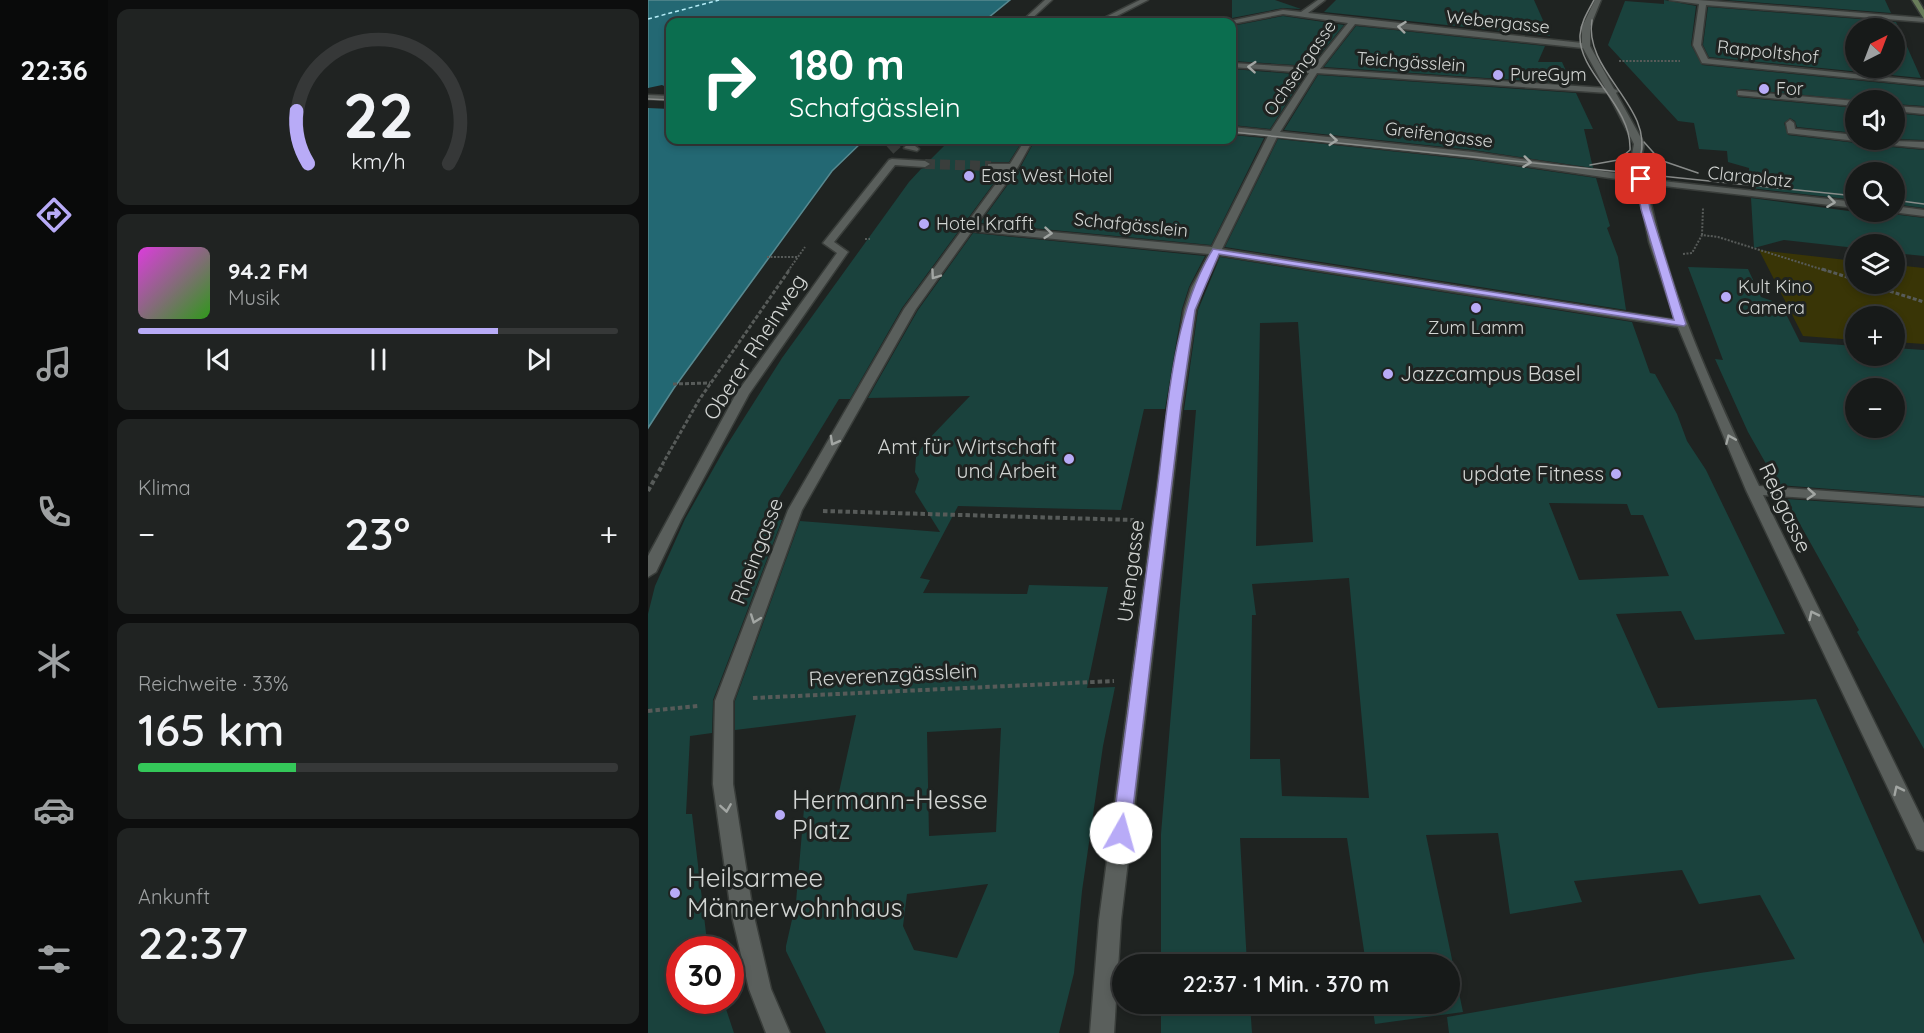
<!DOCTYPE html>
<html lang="de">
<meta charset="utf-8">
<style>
:root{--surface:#171a19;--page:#202322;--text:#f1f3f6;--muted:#9ea1a2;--line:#363838;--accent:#b8abf7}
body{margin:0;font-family:Quicksand,sans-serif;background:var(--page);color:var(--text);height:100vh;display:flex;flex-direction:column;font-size:22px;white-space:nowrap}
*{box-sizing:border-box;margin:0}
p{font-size:20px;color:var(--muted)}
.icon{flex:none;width:33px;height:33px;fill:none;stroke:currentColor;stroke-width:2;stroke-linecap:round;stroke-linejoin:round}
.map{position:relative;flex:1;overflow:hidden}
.drawer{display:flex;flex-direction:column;gap:9px;padding:9px;background:#0d0e0e;width:540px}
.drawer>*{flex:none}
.hud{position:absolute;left:18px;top:18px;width:570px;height:126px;border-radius:12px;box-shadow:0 3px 9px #0003,0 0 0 2px var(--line);background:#0b6e4f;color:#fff;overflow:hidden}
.needle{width:39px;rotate:42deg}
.fabs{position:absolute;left:1197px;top:18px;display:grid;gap:12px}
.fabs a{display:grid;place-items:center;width:60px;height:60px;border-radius:50%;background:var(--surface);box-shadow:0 3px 9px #0003,0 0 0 2px var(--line);font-size:30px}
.speed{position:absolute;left:18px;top:936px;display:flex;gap:12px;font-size:30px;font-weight:700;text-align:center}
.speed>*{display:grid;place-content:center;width:78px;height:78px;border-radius:50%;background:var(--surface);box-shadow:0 3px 9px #0003,0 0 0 2px var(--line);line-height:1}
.speed .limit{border:9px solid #d22;background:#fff;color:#111}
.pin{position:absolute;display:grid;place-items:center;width:51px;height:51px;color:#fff;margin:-26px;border-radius:12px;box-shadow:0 3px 9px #0006}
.me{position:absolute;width:66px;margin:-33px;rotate:7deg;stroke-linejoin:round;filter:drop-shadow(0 0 4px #0008)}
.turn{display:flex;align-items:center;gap:21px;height:126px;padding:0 24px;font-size:27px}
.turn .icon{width:78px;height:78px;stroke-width:2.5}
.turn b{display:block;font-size:42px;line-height:51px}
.big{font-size:45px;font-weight:600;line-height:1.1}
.drawer .widget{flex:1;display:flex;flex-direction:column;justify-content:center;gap:9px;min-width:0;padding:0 21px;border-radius:12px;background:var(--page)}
.drawer .dial{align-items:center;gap:0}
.dial svg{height:156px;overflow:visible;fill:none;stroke:var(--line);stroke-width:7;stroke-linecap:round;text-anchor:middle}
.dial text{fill:var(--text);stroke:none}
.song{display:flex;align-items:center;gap:18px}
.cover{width:72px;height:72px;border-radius:9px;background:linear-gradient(135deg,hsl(300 70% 55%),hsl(110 70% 35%))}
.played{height:6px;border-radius:3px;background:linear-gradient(90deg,var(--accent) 75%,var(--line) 75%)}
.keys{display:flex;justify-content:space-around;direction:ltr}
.heat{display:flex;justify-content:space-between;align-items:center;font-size:33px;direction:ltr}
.charge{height:9px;border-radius:4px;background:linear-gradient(90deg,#34c759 33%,var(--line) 0)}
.trip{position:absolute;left:464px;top:954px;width:348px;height:60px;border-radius:30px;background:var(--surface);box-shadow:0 3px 9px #0003,0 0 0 2px var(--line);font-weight:600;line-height:60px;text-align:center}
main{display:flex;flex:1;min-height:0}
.menu{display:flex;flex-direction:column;width:108px;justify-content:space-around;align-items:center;background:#090a0a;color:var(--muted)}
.menu .icon{width:42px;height:42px}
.menu .active{color:var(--accent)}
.menu b{font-size:27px;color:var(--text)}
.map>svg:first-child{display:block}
</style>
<main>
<nav class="menu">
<b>22:36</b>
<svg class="icon active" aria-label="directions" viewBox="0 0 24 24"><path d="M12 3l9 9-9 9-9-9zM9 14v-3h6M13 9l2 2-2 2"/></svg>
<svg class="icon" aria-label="music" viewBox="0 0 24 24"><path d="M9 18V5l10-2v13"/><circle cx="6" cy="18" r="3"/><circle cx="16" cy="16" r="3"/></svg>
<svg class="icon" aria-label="phone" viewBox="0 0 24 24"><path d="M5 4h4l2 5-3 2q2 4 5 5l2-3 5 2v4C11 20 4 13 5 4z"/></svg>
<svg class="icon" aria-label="climate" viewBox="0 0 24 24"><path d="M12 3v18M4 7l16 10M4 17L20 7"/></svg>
<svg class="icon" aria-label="car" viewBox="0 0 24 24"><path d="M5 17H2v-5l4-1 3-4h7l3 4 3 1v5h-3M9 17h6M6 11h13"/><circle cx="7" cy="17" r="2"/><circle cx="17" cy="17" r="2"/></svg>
<svg class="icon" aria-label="filters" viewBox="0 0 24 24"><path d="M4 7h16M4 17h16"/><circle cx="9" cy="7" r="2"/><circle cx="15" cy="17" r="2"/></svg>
</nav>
<section class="drawer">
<div class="widget dial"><svg viewBox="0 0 100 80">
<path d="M14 69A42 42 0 1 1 86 69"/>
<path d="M14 69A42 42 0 0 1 8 42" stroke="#b8abf7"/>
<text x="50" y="56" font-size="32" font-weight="700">22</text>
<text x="50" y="72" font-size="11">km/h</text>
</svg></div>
<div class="widget">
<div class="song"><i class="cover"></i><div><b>94.2 FM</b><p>Musik</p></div></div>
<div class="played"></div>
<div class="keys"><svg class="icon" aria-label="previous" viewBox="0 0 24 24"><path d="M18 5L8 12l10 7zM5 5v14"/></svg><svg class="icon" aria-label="pause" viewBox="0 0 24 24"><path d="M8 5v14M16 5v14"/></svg><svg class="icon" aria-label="next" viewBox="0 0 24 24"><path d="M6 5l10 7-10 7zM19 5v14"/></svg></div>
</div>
<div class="widget"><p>Klima</p>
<div class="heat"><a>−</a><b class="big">23°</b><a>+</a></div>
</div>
<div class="widget"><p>Reichweite · 33%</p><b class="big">165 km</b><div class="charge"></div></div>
<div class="widget"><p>Ankunft</p><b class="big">22:37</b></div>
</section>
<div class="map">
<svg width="1276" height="1033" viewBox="0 0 1276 1033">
<rect width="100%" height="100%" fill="#1f2321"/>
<polygon fill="#393506" points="1111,250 1207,261 1208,284 1246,284 1247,265 1276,268 1276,344 1247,342 1246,316 1208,316 1207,340 1155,336"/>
<polygon fill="#236873" stroke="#588990" stroke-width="1.5" points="0,0 362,0 335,22 22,22 22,140 216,140 184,171 26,388 0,428"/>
<polygon fill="#1f2321" points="14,85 22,89 22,109 0,108 0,88"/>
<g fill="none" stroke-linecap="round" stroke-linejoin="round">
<polyline stroke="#b5edf8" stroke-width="1.5" stroke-dasharray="4 3" stroke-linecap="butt" points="0,19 71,0"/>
</g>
<g fill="#1a423d" fill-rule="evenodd">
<polygon points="584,0 627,0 653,9 635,8 584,18"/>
<polygon points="688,0 886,0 902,36 676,12"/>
<polygon points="1016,0 1048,6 1043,45 1054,65 1276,87 1276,106 1246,104 1246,100 1210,100 1093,89 1088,91 1090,97 1208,108 1208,133 1149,127 1147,121 1142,118 1136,123 1140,135 1208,143 1215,140 1221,145 1276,150 1276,208 1246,204 1246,172 1208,172 1208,200 1102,188 1101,168 1080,162 1079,151 1051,149 1046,123 1030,121 960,45 977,1 1016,4"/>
<polygon points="1078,0 1237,0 1243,13"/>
<path d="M1060,7L1248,22L1273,78L1061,57L1055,45ZM1208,28H1246V68H1208Z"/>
<polygon points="635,16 696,25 663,66 584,61 584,26"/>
<polygon points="708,26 897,46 890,62 914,62 924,84 676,67"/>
<polygon points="584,69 657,75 622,129 584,125"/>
<polygon points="670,75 928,93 945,129 936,129 945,168 825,150 636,130"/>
<polygon points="1246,113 1276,116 1276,140 1246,139"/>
<polygon points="584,135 616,138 563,245 332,223 372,168 387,140 584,140"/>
<polygon points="630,139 825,160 948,178 962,226 959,228 970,257 978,310 577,247"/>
<polygon points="302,140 375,140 361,162 338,162 338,170 354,172 254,308 202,399 191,399 118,519 134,520 65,700 64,733 42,736 38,814 44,814 60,950 32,950 32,1000 75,1000 86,1033 0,1033 0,614 7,586 37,519 77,448 134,358 261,182 273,169 283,166 281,161"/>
<polygon points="1103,198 1208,212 1242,212 1244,214 1276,218 1276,256 1246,253 1246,244 1208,244 1208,248 1136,240 1106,248"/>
<path d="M325,233L557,256L541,287L534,309L517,409H496L473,510L310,506L272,578L282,580L275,593L379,594L381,585L460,587L439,688L467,687L455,746L434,891L426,973L411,1033H178L138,951V946L148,902L157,797L191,792L208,715L87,730V701L152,521L292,532L267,492L271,479L267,472L268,457L275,445L322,396L220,398L270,310ZM353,728L348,832L281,836L279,732ZM340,884L309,958L266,950L255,926L259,894Z"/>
<path d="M572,257L984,322L1002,373L1007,374L1029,414L1039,441L1058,470L1137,634L1047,640L1033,611L968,614L1010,708L1168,699L1276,944V1033H801L799,1017L1052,973L1147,959L1112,895L1051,904L1034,870L926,881L934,902L862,914L850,833L778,835L815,1012L727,1024L724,1004H801V964H718L699,838H592L599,964H513V834L548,410H536L550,310ZM650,322L665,542L608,546L612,323ZM901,503L979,504L983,515H995L1021,576L931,580ZM701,578L721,798L634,796L632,759H602L604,615H608L604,584Z"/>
<path d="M1040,267L1100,269L1113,297L1133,304L1152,342L1208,346V356H1246V348L1276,350V496L1130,485L1100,432L1067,359L1075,360ZM1208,388H1246V428H1208Z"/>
<polygon points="1138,499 1276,508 1276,749 1209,632 1211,630"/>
<polygon points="513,1004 602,1004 604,1033 513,1033"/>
</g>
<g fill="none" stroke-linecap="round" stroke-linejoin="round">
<g stroke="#3a3e3c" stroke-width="10" stroke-dasharray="10 5" stroke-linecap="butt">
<polyline points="242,150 253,140"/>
<polyline points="277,164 343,166"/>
</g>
<g stroke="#393d3a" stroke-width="3">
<g id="lane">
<polygon points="1142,120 1146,123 1147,129 1208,135 1208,140 1211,140 1208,141 1140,133 1138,123"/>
<polygon points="1217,140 1276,142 1276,148 1221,143"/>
</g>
</g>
<g stroke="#393d3a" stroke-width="3">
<g id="street">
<polygon points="397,0 404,0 380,22 373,22"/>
<polygon points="492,0 500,0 463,19 462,22 455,22 458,17"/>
<path d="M670,0H677L660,13L934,43V27L947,0H953L942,27V46L966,89L970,91L968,93L993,138L996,144L990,174L997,178L1023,182L1208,202V208L999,184C1019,290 1065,389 1111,486L1276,498V506L1115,495L1276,823V851L1269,849L1098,490L1030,327L571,255L555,288L548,310L534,406L473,920L466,1033H442L451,920L520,406L536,310L543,288L561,254L324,231L268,309L154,510L85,701V784L105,912L123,989L142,1033H118L101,989L83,912L65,784L67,701L140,510L256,309L358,170L340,168V164H362L377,140H385L370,167L328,225L564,247L620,136L584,133V127L623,131L661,73L584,67V63L664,68L700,23L635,14L584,24L577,22L635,10L653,12ZM707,24L935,48L957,88L672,69ZM669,73L960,93L986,144L980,175L825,152L632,132ZM629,137L825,158L989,182L1001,242L1027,320L574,249Z"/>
<polygon points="1022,0 1050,0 1276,18 1276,22 1058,5 1053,45 1060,59 1276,81 1276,85 1054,63 1045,45 1051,4"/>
<polygon points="1093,91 1208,101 1208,106 1090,95 1090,91"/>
<polygon points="0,95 22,96 22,100 0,99"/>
<polygon points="1246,106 1276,108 1276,114 1246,111"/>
<polygon points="263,140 271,140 267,146 271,149 269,151 256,148"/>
<polygon points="244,159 277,161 282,164 277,167 247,165 186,242 200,252 101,394 33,520 8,572 0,577 0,556 88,394 189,253 175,243 241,160"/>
<polygon points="1246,206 1276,210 1276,216 1244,212 1246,212"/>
</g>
</g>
<g stroke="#393d3a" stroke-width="3">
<polygon id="secondary" points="1264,0 1270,0 1276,10 1276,19"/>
</g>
<g stroke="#575b59" stroke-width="2" stroke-dasharray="2 1.5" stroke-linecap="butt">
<polyline points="971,61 1032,61"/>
<polyline points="1054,235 1055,208"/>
<polyline points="217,239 222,239"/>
<polyline points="1035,254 1044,253 1054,235 1070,237 1179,271"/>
<polyline points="119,257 149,257"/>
<polyline points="140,271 157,247"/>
</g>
<g stroke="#575b59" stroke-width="3" stroke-dasharray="4 2" stroke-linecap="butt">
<polyline points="1174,269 1208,280"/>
<polyline points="1219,284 1276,302"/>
<polyline points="25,384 62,383"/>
<polyline points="14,465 51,400 142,269"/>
</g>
<g stroke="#575b59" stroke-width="4" stroke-dasharray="4.5 3" stroke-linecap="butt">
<polyline points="0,491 15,464"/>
<polyline points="175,511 486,520"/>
<polyline points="105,698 466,681"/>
<polyline points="0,711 50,706"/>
</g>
<use href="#lane" fill="#5a5f5c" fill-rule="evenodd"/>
<use href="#street" fill="#5a5f5c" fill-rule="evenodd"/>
<use href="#secondary" fill="#697d5a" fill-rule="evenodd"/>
<g stroke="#888b89" stroke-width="1.5">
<path d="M944,20C935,72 1007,107 992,158L973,166"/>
<polyline points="0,99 22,100"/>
<path d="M584,132C792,152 1000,176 1208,196"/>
<polyline points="996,142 1012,160 1050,173"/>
<path d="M942,165L970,160L982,150C984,105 930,73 932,35C933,22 940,11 946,0"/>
<polyline points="1246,200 1276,204"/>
</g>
</g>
<defs><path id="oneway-chevron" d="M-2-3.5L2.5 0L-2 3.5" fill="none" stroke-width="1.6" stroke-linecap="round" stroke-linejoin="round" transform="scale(1.5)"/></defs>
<g stroke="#a2a6a3">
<use href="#oneway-chevron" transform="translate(754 27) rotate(-174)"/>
<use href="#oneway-chevron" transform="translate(604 67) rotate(-176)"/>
<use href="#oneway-chevron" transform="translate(685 140) rotate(5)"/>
<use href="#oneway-chevron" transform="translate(879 162) rotate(7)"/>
<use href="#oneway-chevron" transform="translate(1183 202) rotate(7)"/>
<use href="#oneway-chevron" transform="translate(400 233) rotate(5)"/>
<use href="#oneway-chevron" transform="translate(287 275) rotate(125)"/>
<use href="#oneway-chevron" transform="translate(1082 439) rotate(-113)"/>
<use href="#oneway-chevron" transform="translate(186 441) rotate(119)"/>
<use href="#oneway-chevron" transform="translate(1163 494) rotate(4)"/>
<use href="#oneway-chevron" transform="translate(1165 615) rotate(-116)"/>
<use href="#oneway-chevron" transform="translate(107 619) rotate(110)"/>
<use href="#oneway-chevron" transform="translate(1250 790) rotate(-116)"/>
<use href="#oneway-chevron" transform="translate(78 808) rotate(81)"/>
</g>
<path fill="#b8abf7" stroke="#786fa1" stroke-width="1.5" d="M993,177L997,179L1002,209L1038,324L1036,326L571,254L547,310L533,406L482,833L479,838L473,840L466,838L464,833C478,722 493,611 508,499C519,419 522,319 565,249L1026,320L993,209L988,179Z"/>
<g fill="#b8abf7" stroke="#1f2321" stroke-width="2">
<circle cx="850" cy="75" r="6"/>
<circle cx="1116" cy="89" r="6"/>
<circle cx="321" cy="176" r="6"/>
<circle cx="276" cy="224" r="6"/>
<circle cx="1078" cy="297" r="6"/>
<circle cx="828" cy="308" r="6"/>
<circle cx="740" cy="374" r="6"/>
<circle cx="421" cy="459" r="6"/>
<circle cx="968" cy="474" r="6"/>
<circle cx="132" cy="815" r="6"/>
<circle cx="27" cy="893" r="6"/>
</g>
<g text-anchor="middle" stroke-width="6" stroke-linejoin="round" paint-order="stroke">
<g font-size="18" fill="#d2d5d3" stroke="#1f2321">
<text transform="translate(850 22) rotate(6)" y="6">Webergasse</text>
<text transform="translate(1120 52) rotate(6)" y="6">Rappoltshof</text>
<text transform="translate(763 62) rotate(4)" y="6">Teichgässlein</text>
<text transform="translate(652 68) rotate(-55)" y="6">Ochsengasse</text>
<text transform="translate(791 135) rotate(7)" y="6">Greifengasse</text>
<text transform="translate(1102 177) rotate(6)" y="6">Claraplatz</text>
<text transform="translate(483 225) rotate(6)" y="6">Schafgässlein</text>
</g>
<g font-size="18" fill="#d2d5d3" stroke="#1f2321" text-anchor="start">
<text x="862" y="81">PureGym</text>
<text x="1128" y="95">For</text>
<text x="333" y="182">East West Hotel</text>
<text x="288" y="230">Hotel Krafft</text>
<text x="1090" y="293">Kult Kino<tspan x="1090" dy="21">Camera</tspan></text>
<text x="828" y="334" text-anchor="middle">Zum Lamm</text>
</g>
<g font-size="21" fill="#d2d5d3" stroke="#1f2321">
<text transform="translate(107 347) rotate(-57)" y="7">Oberer Rheinweg</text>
<text transform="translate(1137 508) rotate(65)" y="7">Rebgasse</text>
<text transform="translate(109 551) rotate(-69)" y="7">Rheingasse</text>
<text transform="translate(483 571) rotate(-83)" y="7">Utengasse</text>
<text transform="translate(245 675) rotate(-3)" y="7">Reverenzgässlein</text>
</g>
<g font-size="21" fill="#d2d5d3" stroke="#1f2321" text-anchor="end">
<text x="752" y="381" text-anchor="start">Jazzcampus Basel</text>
<text x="409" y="454">Amt für Wirtschaft<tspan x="409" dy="24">und Arbeit</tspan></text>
<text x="956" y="481">update Fitness</text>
</g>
<g font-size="26" fill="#d2d5d3" stroke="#1f2321" text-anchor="start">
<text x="144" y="809">Hermann-Hesse<tspan x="144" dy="30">Platz</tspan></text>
<text x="39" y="887">Heilsarmee<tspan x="39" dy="30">Männerwohnhaus</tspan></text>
</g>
</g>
</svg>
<div class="fabs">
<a><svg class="needle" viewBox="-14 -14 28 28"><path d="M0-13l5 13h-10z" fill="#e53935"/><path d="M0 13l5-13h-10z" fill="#9ea1a2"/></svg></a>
<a><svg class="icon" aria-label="sound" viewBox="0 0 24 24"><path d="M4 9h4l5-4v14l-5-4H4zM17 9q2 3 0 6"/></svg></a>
<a><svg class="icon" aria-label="search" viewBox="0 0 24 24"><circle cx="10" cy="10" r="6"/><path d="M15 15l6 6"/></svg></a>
<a><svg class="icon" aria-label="layers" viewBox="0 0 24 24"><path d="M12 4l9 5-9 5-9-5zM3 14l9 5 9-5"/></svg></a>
<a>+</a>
<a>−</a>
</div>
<div class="speed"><div class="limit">30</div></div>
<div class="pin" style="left:993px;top:179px;background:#d93025"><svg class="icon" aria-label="arrive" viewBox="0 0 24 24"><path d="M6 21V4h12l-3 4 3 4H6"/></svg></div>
<svg class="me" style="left:473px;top:833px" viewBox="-20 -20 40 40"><circle r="19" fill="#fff"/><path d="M0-13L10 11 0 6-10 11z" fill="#b8abf7"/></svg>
<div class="trip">22:37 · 1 Min. · 370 m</div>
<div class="hud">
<div class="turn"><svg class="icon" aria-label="right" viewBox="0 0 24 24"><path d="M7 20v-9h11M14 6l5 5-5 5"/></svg><div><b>180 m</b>Schafgässlein</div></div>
</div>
</div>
</main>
